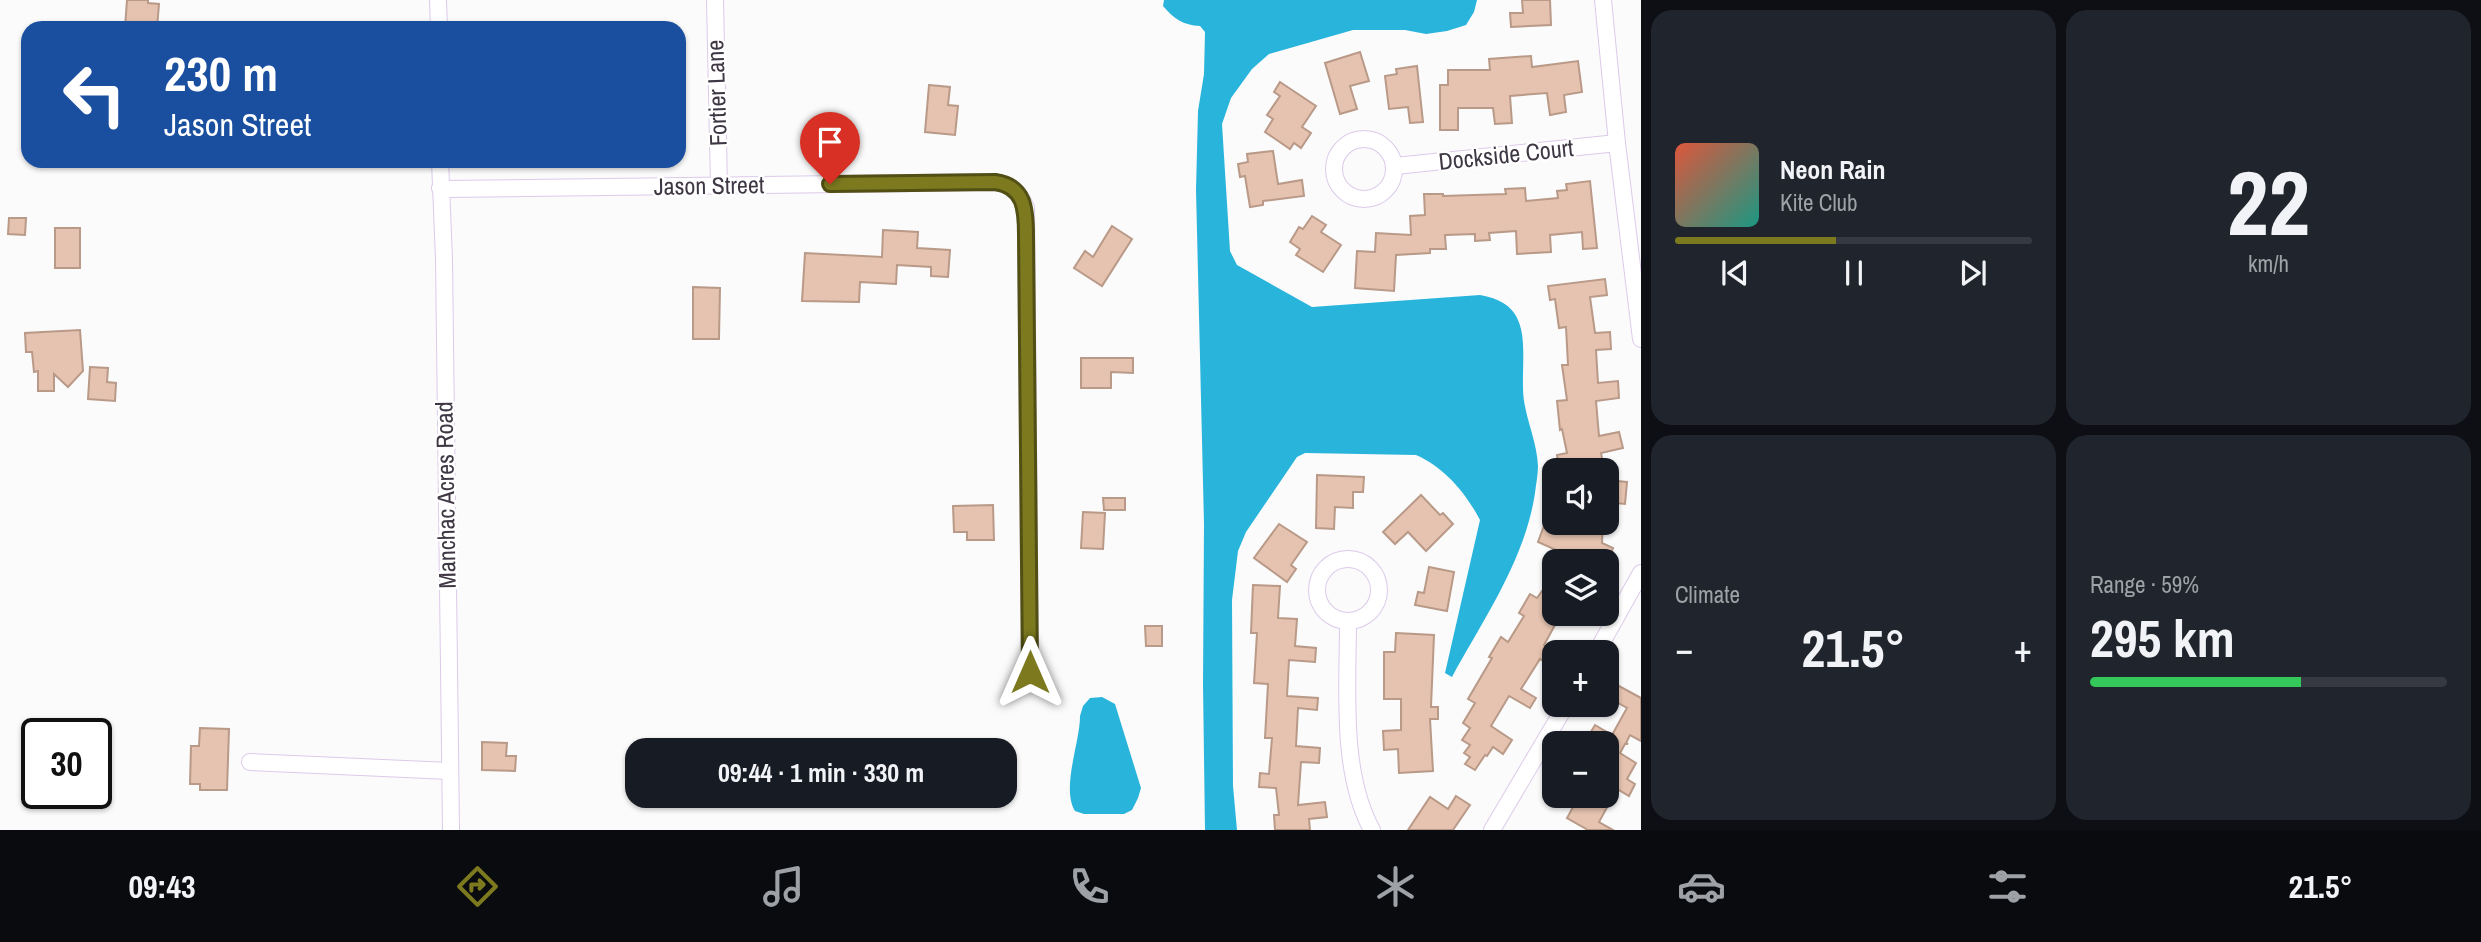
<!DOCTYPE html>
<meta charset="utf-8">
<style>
:root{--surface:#171b24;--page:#20242c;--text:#f1f3f6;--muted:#9ea1a6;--line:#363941;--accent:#7c791f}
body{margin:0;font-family:"Archivo Narrow",sans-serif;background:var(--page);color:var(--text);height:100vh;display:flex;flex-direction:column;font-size:26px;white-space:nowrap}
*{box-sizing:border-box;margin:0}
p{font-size:23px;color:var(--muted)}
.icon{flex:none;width:38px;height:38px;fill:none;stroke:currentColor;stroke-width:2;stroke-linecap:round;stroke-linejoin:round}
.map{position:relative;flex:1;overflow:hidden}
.drawer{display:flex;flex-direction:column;gap:10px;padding:10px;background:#0d0f14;width:840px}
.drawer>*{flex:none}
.hud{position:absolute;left:21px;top:21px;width:665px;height:147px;border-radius:21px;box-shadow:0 2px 5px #0004;background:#1a4fa0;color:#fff;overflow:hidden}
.controls{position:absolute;left:1542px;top:458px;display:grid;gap:14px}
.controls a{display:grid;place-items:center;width:77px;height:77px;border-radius:14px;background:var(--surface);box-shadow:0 2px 5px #0004;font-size:35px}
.speed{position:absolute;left:21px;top:718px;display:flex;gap:14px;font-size:35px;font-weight:700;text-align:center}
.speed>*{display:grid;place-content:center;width:91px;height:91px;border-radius:50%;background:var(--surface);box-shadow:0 2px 5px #0004;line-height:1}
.speed .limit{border:4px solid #111;border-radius:10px;background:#fff;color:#111}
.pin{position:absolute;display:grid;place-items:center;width:60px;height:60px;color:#fff;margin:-72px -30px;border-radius:50% 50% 50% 0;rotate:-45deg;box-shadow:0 0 7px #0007}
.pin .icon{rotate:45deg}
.me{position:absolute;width:77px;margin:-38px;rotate:0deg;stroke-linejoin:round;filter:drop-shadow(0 0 5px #0008)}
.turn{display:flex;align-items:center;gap:24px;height:147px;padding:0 28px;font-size:32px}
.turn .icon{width:91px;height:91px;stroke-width:2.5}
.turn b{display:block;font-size:49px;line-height:60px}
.big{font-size:52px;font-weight:800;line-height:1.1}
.drawer .card{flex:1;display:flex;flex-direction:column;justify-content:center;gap:10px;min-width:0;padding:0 24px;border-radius:21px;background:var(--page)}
.drawer .dial{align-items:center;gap:0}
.dial b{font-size:91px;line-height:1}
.song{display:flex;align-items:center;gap:21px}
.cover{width:84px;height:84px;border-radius:10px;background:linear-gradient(135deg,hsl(10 70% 55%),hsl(170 70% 35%))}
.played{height:7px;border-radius:4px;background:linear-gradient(90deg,var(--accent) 45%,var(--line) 45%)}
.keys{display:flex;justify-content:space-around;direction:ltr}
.heat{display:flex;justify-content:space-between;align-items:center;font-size:38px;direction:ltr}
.charge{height:10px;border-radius:5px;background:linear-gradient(90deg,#34c759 59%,var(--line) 0)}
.drawer .tiles{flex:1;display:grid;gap:10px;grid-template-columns:repeat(2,1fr)}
.trip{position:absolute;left:625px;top:738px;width:392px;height:70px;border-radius:21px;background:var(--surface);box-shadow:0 2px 5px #0004;font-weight:800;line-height:70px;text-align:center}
.tab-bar{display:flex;height:112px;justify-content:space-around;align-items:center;background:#090b0e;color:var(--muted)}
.tab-bar .icon{width:49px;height:49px}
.tab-bar .selected{color:var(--accent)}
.tab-bar b{font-size:32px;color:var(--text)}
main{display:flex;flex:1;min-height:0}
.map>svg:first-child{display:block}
</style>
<main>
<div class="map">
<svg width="1641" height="830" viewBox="0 0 1641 830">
<rect width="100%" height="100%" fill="#fbfbfb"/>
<g fill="#29b4dc">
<path d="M1164,0H1477L1474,12L1466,25L1447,31L1426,34L1405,30H1353L1269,54L1252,69L1231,98L1222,124L1230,251L1237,265L1312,307L1480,295C1533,304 1522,345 1523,388C1523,414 1537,439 1538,466C1538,475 1536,484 1535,493C1525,560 1484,618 1452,677L1445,673L1480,520C1466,493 1444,467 1416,455L1305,453L1297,457L1246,532L1238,551L1232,600L1233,786L1237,830H1205L1203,684L1204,524L1196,190L1198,111L1204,74L1205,32L1200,26C1183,25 1174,19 1163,6Z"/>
<path d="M1102,697L1115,704L1141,788L1138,798L1132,810L1124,814H1084L1075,811C1061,788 1080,743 1080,716L1083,706L1090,698Z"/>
</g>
<g fill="#e5c3b0" stroke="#b99987" stroke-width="2">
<polygon points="127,0 148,0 148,3 159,4 157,28 125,28"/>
<polygon points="1522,0 1550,0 1551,25 1511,27 1510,13 1523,13"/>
<polygon points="1360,52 1369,81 1350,86 1357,109 1340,114 1325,63"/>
<polygon points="1531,56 1532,67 1578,61 1582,92 1564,95 1566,112 1550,115 1547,93 1510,96 1512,123 1495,124 1493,108 1458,108 1458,130 1440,130 1440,85 1448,85 1448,70 1490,70 1489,59"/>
<polygon points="1417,66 1423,122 1410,123 1408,107 1389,109 1385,76 1397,74 1396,69"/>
<polygon points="1280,82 1316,106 1302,127 1311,133 1301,148 1294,143 1290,149 1265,132 1273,119 1267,115 1280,96 1274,92"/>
<polygon points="929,85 950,87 948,105 958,106 955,135 925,132"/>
<polygon points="1273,151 1278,184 1302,180 1304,196 1263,201 1263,205 1250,207 1245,176 1240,177 1238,164 1248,162 1247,154"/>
<polygon points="1590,181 1597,248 1583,249 1582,232 1550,235 1551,252 1517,254 1516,231 1489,233 1490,240 1475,241 1475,234 1445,235 1446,249 1430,249 1430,253 1396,255 1394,291 1355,288 1357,251 1375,252 1376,233 1411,235 1410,216 1425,215 1424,194 1443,194 1443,196 1506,194 1505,189 1525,188 1526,201 1558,198 1557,191 1567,190 1566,184"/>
<polygon points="1312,216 1326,225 1321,232 1341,245 1323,272 1296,255 1300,249 1290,242 1299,227 1303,229"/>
<polygon points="9,218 26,218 25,235 8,234"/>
<polygon points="1112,226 1132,239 1102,286 1074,268 1085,251 1093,257"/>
<rect x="55" y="228" width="25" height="40"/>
<polygon points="883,230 918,232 917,248 950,250 948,277 931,276 931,267 897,265 896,284 860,282 859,302 802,301 805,253 882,257"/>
<polygon points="1605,279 1607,295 1590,297 1595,333 1610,332 1611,349 1596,350 1598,383 1618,381 1619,398 1596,401 1599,436 1619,432 1623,448 1601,453 1604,468 1589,471 1560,471 1557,455 1567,453 1562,429 1560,430 1557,401 1567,400 1562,365 1568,365 1566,327 1559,328 1555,299 1550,300 1548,286"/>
<polygon points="693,287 720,288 719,339 693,339"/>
<polygon points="80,330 83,371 68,387 54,374 54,391 38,391 38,371 34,372 32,352 26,352 25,333"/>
<polygon points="1081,358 1133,358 1133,373 1111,372 1111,388 1081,388"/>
<polygon points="90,367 108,368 107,382 116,383 115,401 88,399"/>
<polygon points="1317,475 1364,477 1363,492 1353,492 1353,508 1335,507 1334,529 1316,528"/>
<polygon points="1606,480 1627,482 1625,504 1606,502"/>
<polygon points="1421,495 1440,515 1443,513 1453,524 1426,551 1408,532 1395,544 1383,532"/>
<polygon points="1103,498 1125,498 1125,510 1104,510"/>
<polygon points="993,505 994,540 967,540 967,532 954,532 953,506"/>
<polygon points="1083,512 1105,513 1103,549 1081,548"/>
<polygon points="1545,523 1603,523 1602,543 1613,548 1609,558 1592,551 1588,562 1549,562 1554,549 1538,542"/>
<polygon points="1279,524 1307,542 1291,565 1296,569 1287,582 1254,558"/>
<polygon points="1429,567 1454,572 1447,611 1415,605 1418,592 1424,593"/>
<polygon points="1554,578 1554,614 1561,614 1544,645 1554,652 1554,668 1540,659 1521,689 1536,698 1530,708 1509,696 1491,726 1512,740 1503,754 1493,747 1487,756 1485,755 1475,770 1465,764 1470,757 1464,753 1470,745 1462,740 1470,728 1463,723 1475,703 1468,699 1492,658 1489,657 1501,637 1508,642 1524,616 1519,613 1530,594 1537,598 1542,591 1546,593"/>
<polygon points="1253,585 1280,586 1278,618 1297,619 1295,646 1316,648 1315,662 1289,660 1287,696 1318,698 1317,710 1298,708 1296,746 1320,748 1319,763 1301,762 1298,805 1325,802 1327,817 1309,819 1310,830 1275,830 1274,815 1279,815 1276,788 1259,787 1260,773 1269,774 1272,738 1265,738 1268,684 1254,683 1257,633 1251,633"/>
<polygon points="1145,626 1162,626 1162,646 1146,646"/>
<polygon points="1396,633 1434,635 1431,707 1438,707 1438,719 1430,719 1433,771 1399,773 1398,749 1384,750 1383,731 1401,730 1401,699 1384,699 1384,652 1395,652"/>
<polygon points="1617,685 1641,698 1641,741 1630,735 1626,743 1628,744 1625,744 1620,753 1636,763 1627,779 1635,784 1629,796 1617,789 1599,822 1613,830 1588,830 1567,818 1579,796 1606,796 1606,744 1592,744 1586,740 1595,725 1612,735 1627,708 1609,698"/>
<polygon points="200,728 229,729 227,790 200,790 200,784 190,784 191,746 199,746"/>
<polygon points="482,742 507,743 506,756 516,756 515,771 482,770"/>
<polygon points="1456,796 1470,805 1453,830 1408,830 1430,797 1448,809"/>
</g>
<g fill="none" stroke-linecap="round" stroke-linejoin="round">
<g stroke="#dccaea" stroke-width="18">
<g id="minor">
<polyline points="438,0 439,28"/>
<polyline points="715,0 719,186"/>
<polyline points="1603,0 1617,143 1641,339"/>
<circle cx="1364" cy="169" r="30"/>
<polyline points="440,161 444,259 451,830"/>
<polyline points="1395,166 1617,143"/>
<path d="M440,188L444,189L995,182C1011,184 1020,193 1026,208L1030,672"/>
<circle cx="1348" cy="590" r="31"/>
<path d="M1348,621C1348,686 1340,772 1372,830"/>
<polyline points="1596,653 1641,573"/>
<polyline points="250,762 450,771"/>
<polyline points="1492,830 1566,705"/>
</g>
</g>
<use href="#minor" stroke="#fff" stroke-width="16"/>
</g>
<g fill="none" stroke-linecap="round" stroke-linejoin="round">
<g stroke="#514f14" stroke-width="18">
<path id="route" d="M830,184L995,182C1025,186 1026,210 1026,235L1030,672"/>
</g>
<use href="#route" stroke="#7c791f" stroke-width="12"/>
</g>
<g text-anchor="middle" stroke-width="5" stroke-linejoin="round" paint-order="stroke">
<g font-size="24" fill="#3f3844" stroke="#fff">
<text transform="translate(717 93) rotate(-92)" y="8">Fortier Lane</text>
<text transform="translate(1506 155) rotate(-6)" y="8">Dockside Court</text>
<text transform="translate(709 186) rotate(-1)" y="8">Jason Street</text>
<text transform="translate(446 495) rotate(-91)" y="8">Manchac Acres Road</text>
</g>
</g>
</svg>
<div class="controls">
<a><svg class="icon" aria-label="sound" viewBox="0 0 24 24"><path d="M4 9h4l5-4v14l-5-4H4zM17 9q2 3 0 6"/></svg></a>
<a><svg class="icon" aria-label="layers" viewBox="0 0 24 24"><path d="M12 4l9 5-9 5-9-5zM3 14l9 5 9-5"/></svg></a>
<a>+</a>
<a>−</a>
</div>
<div class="speed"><div class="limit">30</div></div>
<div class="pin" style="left:830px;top:184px;background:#d93025"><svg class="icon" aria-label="arrive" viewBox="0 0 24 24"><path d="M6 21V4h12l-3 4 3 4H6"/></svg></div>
<svg class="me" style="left:1030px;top:672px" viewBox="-20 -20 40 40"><path d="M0-17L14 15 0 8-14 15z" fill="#7c791f" stroke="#fff" stroke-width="4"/></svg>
<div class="trip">09:44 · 1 min · 330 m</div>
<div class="hud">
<div class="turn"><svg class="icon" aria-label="left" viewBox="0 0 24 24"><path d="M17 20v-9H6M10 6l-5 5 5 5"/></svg><div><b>230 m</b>Jason Street</div></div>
</div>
</div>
<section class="drawer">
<div class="tiles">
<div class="card">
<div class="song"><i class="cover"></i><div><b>Neon Rain</b><p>Kite Club</p></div></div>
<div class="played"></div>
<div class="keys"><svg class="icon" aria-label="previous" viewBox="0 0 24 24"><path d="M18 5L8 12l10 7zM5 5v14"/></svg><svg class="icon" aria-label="pause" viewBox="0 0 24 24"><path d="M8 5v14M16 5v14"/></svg><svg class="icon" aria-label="next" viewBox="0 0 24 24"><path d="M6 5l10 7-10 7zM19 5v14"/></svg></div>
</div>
<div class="card dial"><b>22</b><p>km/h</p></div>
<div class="card"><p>Climate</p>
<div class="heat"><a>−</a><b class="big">21.5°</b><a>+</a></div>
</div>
<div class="card"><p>Range · 59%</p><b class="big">295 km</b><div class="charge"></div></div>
</div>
</section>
</main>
<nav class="tab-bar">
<b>09:43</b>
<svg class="icon selected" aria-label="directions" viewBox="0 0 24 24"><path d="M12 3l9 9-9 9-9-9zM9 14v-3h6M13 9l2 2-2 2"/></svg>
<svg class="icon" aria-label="music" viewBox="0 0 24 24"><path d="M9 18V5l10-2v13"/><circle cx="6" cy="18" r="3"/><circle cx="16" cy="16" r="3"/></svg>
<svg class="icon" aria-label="phone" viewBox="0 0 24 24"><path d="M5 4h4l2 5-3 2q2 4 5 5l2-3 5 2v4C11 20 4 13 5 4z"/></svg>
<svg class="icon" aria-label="climate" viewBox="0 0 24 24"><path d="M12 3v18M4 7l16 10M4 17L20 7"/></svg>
<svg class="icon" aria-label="car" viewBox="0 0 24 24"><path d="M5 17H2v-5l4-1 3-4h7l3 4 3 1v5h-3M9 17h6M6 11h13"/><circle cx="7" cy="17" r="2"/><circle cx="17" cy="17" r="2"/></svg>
<svg class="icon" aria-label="filters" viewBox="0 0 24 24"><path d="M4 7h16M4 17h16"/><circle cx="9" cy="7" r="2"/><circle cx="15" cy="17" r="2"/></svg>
<b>21.5°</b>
</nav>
